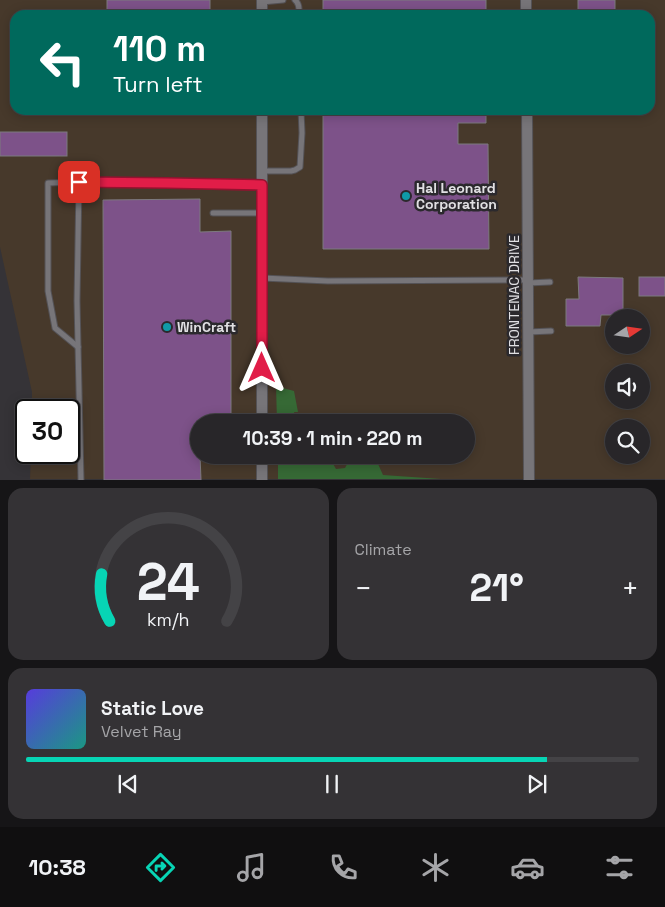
<!DOCTYPE html>
<meta charset="utf-8">
<style>
:root{--surface:#282629;--page:#343235;--text:#f1f3f6;--muted:#a5a5a8;--line:#444346;--accent:#07d5b5}
body{margin:0;font-family:"Space Grotesk",sans-serif;background:var(--page);color:var(--text);height:100vh;display:flex;flex-direction:column;font-size:19px;white-space:nowrap}
*{box-sizing:border-box;margin:0}
p{font-size:16px;color:var(--muted)}
.icon{flex:none;width:28px;height:28px;fill:none;stroke:currentColor;stroke-width:2;stroke-linecap:round;stroke-linejoin:round}
.map{position:relative;height:480px;overflow:hidden}
.sheet{display:flex;flex-direction:column;gap:8px;padding:8px;background:#161517;flex:1}
.sheet>*{flex:none}
.guide{position:absolute;left:10px;top:10px;width:645px;height:105px;border-radius:15px;box-shadow:0 2px 12px #0003,0 0 0 1px var(--line);background:#00695c;color:#fff;overflow:hidden}
.needle{width:32px;rotate:77deg}
.tools{position:absolute;left:605px;top:309px;display:grid;gap:10px}
.tools a{display:grid;place-items:center;width:45px;height:45px;border-radius:50%;background:var(--surface);box-shadow:0 2px 12px #0003,0 0 0 1px var(--line);font-size:25px}
.speed{position:absolute;left:15px;top:399px;display:flex;gap:10px;font-size:25px;font-weight:700;text-align:center}
.speed>*{display:grid;place-content:center;width:65px;height:65px;border-radius:50%;background:var(--surface);box-shadow:0 2px 12px #0003,0 0 0 1px var(--line);line-height:1}
.speed .limit{border:2px solid #111;border-radius:8px;background:#fff;color:#111}
.pin{position:absolute;display:grid;place-items:center;width:42px;height:42px;color:#fff;margin:-21px;border-radius:10px;box-shadow:0 2px 8px #0006}
.me{position:absolute;width:55px;margin:-28px;rotate:0deg;stroke-linejoin:round;filter:drop-shadow(0 0 4px #0008)}
.turn{display:flex;align-items:center;gap:18px;height:105px;padding:0 20px;font-size:22px}
.turn .icon{width:65px;height:65px;stroke-width:2.5}
.turn b{display:block;font-size:35px;line-height:42px}
.big{font-size:38px;font-weight:800;line-height:1.1}
.sheet .widget{flex:1;display:flex;flex-direction:column;justify-content:center;gap:8px;min-width:0;padding:0 18px;border-radius:15px;background:var(--page)}
.sheet .dial{align-items:center;gap:0}
.dial svg{height:130px;overflow:visible;fill:none;stroke:var(--line);stroke-width:7;stroke-linecap:round;text-anchor:middle}
.dial text{fill:var(--text);stroke:none}
.song{display:flex;align-items:center;gap:15px}
.cover{width:60px;height:60px;border-radius:8px;background:linear-gradient(135deg,hsl(250 70% 55%),hsl(170 70% 35%))}
.played{height:5px;border-radius:2px;background:linear-gradient(90deg,var(--accent) 85%,var(--line) 85%)}
.keys{display:flex;justify-content:space-around;direction:ltr}
.heat{display:flex;justify-content:space-between;align-items:center;font-size:28px;direction:ltr}
.sheet .tiles{flex:1;display:grid;gap:8px;grid-template-columns:1fr 1fr}
.widget:last-child{grid-column:span 2}
.trip{position:absolute;left:190px;top:414px;width:285px;height:50px;border-radius:25px;background:var(--surface);box-shadow:0 2px 12px #0003,0 0 0 1px var(--line);font-weight:800;line-height:50px;text-align:center}
.tabs{display:flex;height:80px;justify-content:space-around;align-items:center;background:#100f10;color:var(--muted)}
.tabs .icon{width:35px;height:35px}
.tabs .current{color:var(--accent)}
.tabs b{font-size:22px;color:var(--text)}
.map>svg:first-child{display:block}
</style>
<div class="map">
<svg width="665" height="480" viewBox="0 0 665 480">
<rect width="100%" height="100%" fill="#353337"/>
<path fill="#47392b" fill-rule="evenodd" d="M0,0H665V479H30L31,453L69,452V410H32V392L0,247ZM15,15H650V110H15ZM614,318H641V345H614ZM614,372H641V400H614ZM199,422H466V455H199ZM614,428H641V455H614Z"/>
<g fill="#366935">
<polygon points="276,386 294,391 298,412 294,412 298,422 277,422"/>
<polygon points="278,455 328,455 336,469 345,468 352,455 374,455 383,475 441,479 278,479"/>
</g>
<g fill="#7d5289" stroke="#7d7a7e">
<rect x="107" y="0" width="103" height="15"/>
<rect x="323" y="0" width="163" height="15"/>
<rect x="578" y="0" width="37" height="11"/>
<polygon points="323,110 486,110 486,123 458,123 458,144 488,144 489,249 323,249"/>
<rect x="0" y="132" width="67" height="24"/>
<polygon points="200,199 200,232 231,231 231,422 199,422 199,455 200,455 201,480 104,480 103,200"/>
<polygon points="578,277 623,278 623,315 601,315 600,326 566,326 566,299 579,299"/>
<rect x="639" y="277" width="26" height="19"/>
</g>
<g fill="none" stroke-linecap="round" stroke-linejoin="round">
<g stroke="#545256" stroke-width="7">
<g id="service">
<path d="M295,0C300,4 299,10 299,15"/>
<polyline points="262,2 283,0"/>
<polyline points="262,171 291,171 295,170 300,167 302,133 301,110"/>
<polyline points="213,213 262,213"/>
<polyline points="262,278 328,281 528,280"/>
<polyline points="528,283 550,282"/>
<polyline points="528,332 551,331"/>
<polyline points="78,347 55,328 48,291 48,183 79,182"/>
<polyline points="81,480 77,301 79,182 167,183 262,185"/>
</g>
</g>
<g stroke="#545256" stroke-width="12">
<g id="minor">
<polyline points="526,0 526,15"/>
<polyline points="262,15 262,0"/>
<polyline points="527,110 529,480"/>
<polyline points="262,422 262,110"/>
<polyline points="262,480 262,455"/>
</g>
</g>
<use href="#service" stroke="#777579" stroke-width="5"/>
<use href="#minor" stroke="#777579" stroke-width="10"/>
</g>
<g fill="none" stroke-linecap="round" stroke-linejoin="round">
<g stroke="#92132f" stroke-width="12">
<polyline id="route" points="79,182 167,183 262,185 262,368"/>
</g>
<use href="#route" stroke="#e11d48" stroke-width="9"/>
</g>
<g fill="#0f9aa8" stroke="#2b292d" stroke-width="2">
<circle cx="406" cy="196" r="5"/>
<circle cx="167" cy="327" r="5"/>
</g>
<g text-anchor="middle" stroke-width="5" stroke-linejoin="round" paint-order="stroke">
<g font-size="14" font-weight="bold" fill="#e1e0e3" stroke="#2b292d" text-anchor="start">
<text x="416" y="193">Hal Leonard<tspan x="416" dy="16">Corporation</tspan></text>
<text x="177" y="332">WinCraft</text>
</g>
<g font-size="14" fill="#e1e0e3" stroke="#2b292d">
<text transform="translate(514 295) rotate(-90)" y="5">FRONTENAC DRIVE</text>
</g>
</g>
</svg>
<div class="tools">
<a><svg class="needle" viewBox="-14 -14 28 28"><path d="M0-13l5 13h-10z" fill="#e53935"/><path d="M0 13l5-13h-10z" fill="#a5a5a8"/></svg></a>
<a><svg class="icon" aria-label="sound" viewBox="0 0 24 24"><path d="M4 9h4l5-4v14l-5-4H4zM17 9q2 3 0 6"/></svg></a>
<a><svg class="icon" aria-label="search" viewBox="0 0 24 24"><circle cx="10" cy="10" r="6"/><path d="M15 15l6 6"/></svg></a>
</div>
<div class="speed"><div class="limit">30</div></div>
<div class="pin" style="left:79px;top:182px;background:#d93025"><svg class="icon" aria-label="arrive" viewBox="0 0 24 24"><path d="M6 21V4h12l-3 4 3 4H6"/></svg></div>
<svg class="me" style="left:262px;top:368px" viewBox="-20 -20 40 40"><path d="M0-17L14 15 0 8-14 15z" fill="#e11d48" stroke="#fff" stroke-width="4"/></svg>
<div class="trip">10:39 · 1 min · 220 m</div>
<div class="guide">
<div class="turn"><svg class="icon" aria-label="left" viewBox="0 0 24 24"><path d="M17 20v-9H6M10 6l-5 5 5 5"/></svg><div><b>110 m</b>Turn left</div></div>
</div>
</div>
<section class="sheet">
<div class="tiles">
<div class="widget dial"><svg viewBox="0 0 100 80">
<path d="M14 69A42 42 0 1 1 86 69"/>
<path d="M14 69A42 42 0 0 1 9 40" stroke="#07d5b5"/>
<text x="50" y="56" font-size="32" font-weight="700">24</text>
<text x="50" y="72" font-size="11">km/h</text>
</svg></div>
<div class="widget"><p>Climate</p>
<div class="heat"><a>−</a><b class="big">21°</b><a>+</a></div>
</div>
<div class="widget">
<div class="song"><i class="cover"></i><div><b>Static Love</b><p>Velvet Ray</p></div></div>
<div class="played"></div>
<div class="keys"><svg class="icon" aria-label="previous" viewBox="0 0 24 24"><path d="M18 5L8 12l10 7zM5 5v14"/></svg><svg class="icon" aria-label="pause" viewBox="0 0 24 24"><path d="M8 5v14M16 5v14"/></svg><svg class="icon" aria-label="next" viewBox="0 0 24 24"><path d="M6 5l10 7-10 7zM19 5v14"/></svg></div>
</div>
</div>
</section>
<nav class="tabs">
<b>10:38</b>
<svg class="icon current" aria-label="directions" viewBox="0 0 24 24"><path d="M12 3l9 9-9 9-9-9zM9 14v-3h6M13 9l2 2-2 2"/></svg>
<svg class="icon" aria-label="music" viewBox="0 0 24 24"><path d="M9 18V5l10-2v13"/><circle cx="6" cy="18" r="3"/><circle cx="16" cy="16" r="3"/></svg>
<svg class="icon" aria-label="phone" viewBox="0 0 24 24"><path d="M5 4h4l2 5-3 2q2 4 5 5l2-3 5 2v4C11 20 4 13 5 4z"/></svg>
<svg class="icon" aria-label="climate" viewBox="0 0 24 24"><path d="M12 3v18M4 7l16 10M4 17L20 7"/></svg>
<svg class="icon" aria-label="car" viewBox="0 0 24 24"><path d="M5 17H2v-5l4-1 3-4h7l3 4 3 1v5h-3M9 17h6M6 11h13"/><circle cx="7" cy="17" r="2"/><circle cx="17" cy="17" r="2"/></svg>
<svg class="icon" aria-label="filters" viewBox="0 0 24 24"><path d="M4 7h16M4 17h16"/><circle cx="9" cy="7" r="2"/><circle cx="15" cy="17" r="2"/></svg>
</nav>
